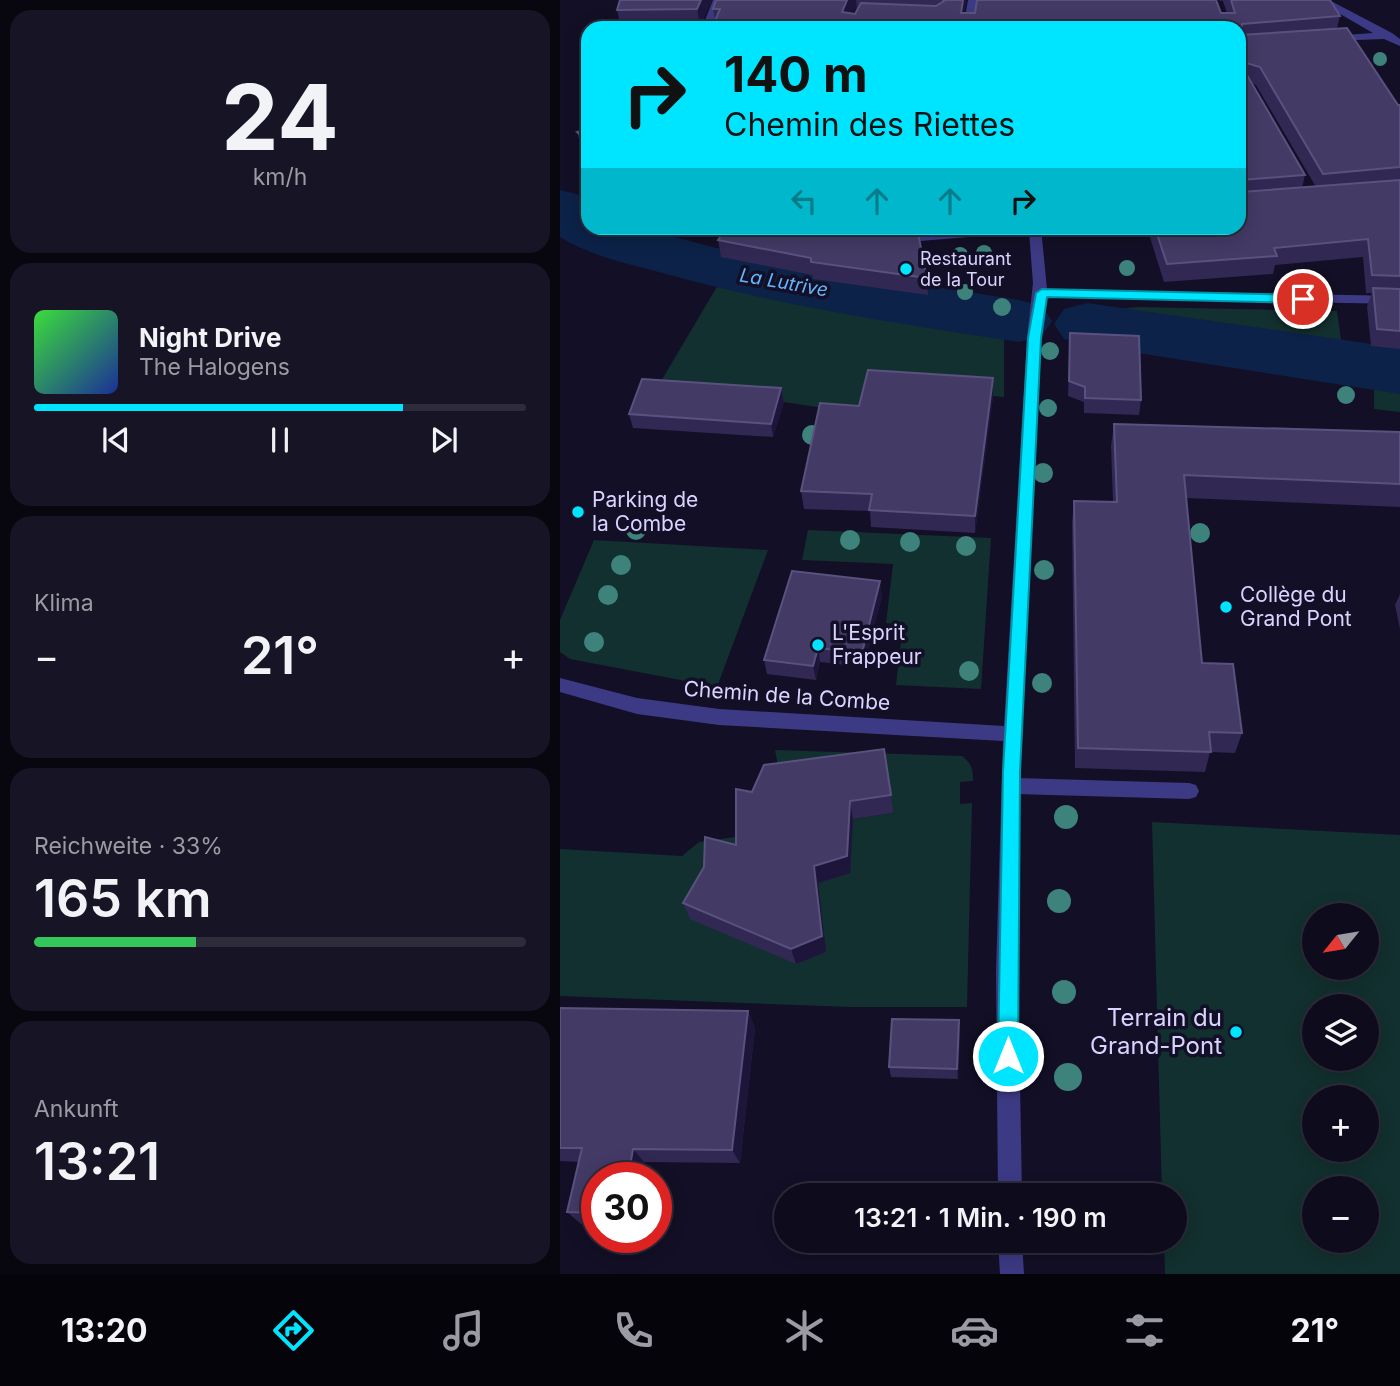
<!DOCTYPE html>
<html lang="de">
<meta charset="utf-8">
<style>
:root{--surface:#0e0b1c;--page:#171425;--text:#f1f3f6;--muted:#9b9ba3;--line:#2e2b3b;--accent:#00e5ff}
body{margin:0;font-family:Inter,sans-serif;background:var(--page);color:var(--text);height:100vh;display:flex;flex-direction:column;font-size:26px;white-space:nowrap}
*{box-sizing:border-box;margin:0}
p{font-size:23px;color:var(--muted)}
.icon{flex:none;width:38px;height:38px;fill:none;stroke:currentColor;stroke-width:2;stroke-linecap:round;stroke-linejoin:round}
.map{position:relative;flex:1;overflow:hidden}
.drawer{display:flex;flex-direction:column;gap:10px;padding:10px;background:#08060f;width:560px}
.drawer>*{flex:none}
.hud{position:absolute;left:21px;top:21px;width:665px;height:214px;border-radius:21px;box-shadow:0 4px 18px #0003,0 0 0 2px var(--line);background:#00e5ff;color:#111;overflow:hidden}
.needle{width:46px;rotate:240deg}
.tools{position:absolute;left:742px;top:903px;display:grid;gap:14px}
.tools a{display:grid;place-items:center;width:77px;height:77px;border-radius:50%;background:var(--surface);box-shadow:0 4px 18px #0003,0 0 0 2px var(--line);font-size:35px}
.speed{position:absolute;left:21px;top:1162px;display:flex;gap:14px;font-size:35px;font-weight:700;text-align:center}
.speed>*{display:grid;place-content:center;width:91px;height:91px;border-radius:50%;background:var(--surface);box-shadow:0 4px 18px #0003,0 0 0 2px var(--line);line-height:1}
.speed .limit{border:10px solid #d22;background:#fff;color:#111}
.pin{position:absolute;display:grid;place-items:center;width:60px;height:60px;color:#fff;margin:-30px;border:4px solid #fff;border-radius:50%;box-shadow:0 2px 7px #0007}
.me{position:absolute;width:77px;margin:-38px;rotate:0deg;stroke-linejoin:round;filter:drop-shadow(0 0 5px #0008)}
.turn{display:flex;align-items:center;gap:24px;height:147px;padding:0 28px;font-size:32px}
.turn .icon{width:91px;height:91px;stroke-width:2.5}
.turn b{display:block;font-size:49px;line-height:60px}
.lanes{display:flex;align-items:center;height:66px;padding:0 28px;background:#0003;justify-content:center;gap:35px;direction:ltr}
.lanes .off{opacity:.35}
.big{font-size:52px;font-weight:600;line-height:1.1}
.drawer .tile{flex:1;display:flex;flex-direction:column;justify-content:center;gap:10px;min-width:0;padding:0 24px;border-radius:21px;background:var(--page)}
.drawer .dial{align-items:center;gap:0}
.dial b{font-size:91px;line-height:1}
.song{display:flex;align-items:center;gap:21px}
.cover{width:84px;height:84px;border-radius:10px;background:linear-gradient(135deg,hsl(120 70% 55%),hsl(230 70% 35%))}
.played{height:7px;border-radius:4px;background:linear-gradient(90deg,var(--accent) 75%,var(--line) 75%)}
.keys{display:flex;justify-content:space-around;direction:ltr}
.heat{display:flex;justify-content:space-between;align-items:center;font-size:38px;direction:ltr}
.charge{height:10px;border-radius:5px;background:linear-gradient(90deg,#34c759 33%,var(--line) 0)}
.trip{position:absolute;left:214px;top:1183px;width:413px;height:70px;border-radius:35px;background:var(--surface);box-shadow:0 4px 18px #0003,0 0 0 2px var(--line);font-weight:600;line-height:70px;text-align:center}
.tab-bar{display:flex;height:112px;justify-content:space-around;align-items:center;background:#06040b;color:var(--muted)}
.tab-bar .icon{width:49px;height:49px}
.tab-bar .active{color:var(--accent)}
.tab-bar b{font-size:32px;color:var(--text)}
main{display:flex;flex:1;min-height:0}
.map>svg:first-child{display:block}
</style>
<main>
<section class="drawer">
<div class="tile dial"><b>24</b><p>km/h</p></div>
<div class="tile">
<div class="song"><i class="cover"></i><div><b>Night Drive</b><p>The Halogens</p></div></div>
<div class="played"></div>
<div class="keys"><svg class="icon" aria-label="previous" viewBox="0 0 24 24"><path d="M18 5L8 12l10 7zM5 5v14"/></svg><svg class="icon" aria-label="pause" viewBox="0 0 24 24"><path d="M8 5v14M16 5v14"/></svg><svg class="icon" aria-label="next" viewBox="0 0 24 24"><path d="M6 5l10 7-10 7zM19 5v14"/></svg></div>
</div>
<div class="tile"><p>Klima</p>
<div class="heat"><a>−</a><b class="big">21°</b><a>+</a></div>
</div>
<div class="tile"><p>Reichweite · 33%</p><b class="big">165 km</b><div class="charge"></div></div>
<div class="tile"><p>Ankunft</p><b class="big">13:21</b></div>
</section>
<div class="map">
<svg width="840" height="1274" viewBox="0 0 840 1274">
<rect width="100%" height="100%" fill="#130f26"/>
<g fill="#12302f" fill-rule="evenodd">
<polygon points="173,281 231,294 444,325 444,397 310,387 303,414 224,402 94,393 158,285"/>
<polygon points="578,307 777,311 783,354 542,316 558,309"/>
<polygon points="814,378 840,381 840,412 814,409"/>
<polygon points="248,530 431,538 421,689 336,685 343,625 326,623 333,564 242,560"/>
<polygon points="34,540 208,550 157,687 10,659 0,652 0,620"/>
<path d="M215,750L402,756C412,764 413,769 413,781L400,782V804L412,803L407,1007H290L0,996V849L122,856L139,842L182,836L167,858L266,952L258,883L290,873L293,819L333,813L221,782Z"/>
<path d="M592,822L840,835V1274H605L604,1241H614V1195H602ZM807,915V968H754V915ZM807,1006V1059H754V1006ZM807,1097V1150H754V1097ZM807,1188V1241H754V1188Z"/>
</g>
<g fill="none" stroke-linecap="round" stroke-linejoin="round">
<g fill="#0c2248" fill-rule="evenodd">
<path d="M0,190L21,195L28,200V228H81L160,249L241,266L459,300L482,306L492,321L482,336L459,342C340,324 222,306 106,274C70,264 32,257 0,237Z"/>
<polygon points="527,303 840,348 840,394 527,345 504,339 494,324 504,309"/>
</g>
<g fill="#3d3a85" fill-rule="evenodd">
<polygon points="408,0 418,0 413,28 403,28"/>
<polygon points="452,778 629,783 636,785 639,791 636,797 629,799 452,794 445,792 442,786 445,780"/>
</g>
<g fill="#3d3a85" fill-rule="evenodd">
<polygon points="153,0 163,0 152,28 142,28"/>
<polygon points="756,0 769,0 832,33 840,39 840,46 824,39 768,41 766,39 772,36 813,33"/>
<polygon points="429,228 481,228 487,289 840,296 840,304 486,297 481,338 460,772 458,972 462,1195 438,1195 436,972 443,741 159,725 77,714 0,692 0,678 77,698 159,709 444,726 467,338 473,283 469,232 336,243 329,239 336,235"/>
<polygon points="438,1241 462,1241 464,1274 440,1274"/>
</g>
</g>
<g fill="#3d827b">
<circle cx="820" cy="59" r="7"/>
<circle cx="424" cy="253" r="8"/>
<circle cx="400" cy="255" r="8"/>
<circle cx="567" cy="268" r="8"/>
<circle cx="405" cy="292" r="8"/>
<circle cx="442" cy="307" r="9"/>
<circle cx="490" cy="351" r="9"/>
<circle cx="786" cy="395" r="9"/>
<circle cx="488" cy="408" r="9"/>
<circle cx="252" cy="435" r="10"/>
<circle cx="483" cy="473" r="10"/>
<circle cx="76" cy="530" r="10"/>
<circle cx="640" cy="533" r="10"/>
<circle cx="290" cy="540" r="10"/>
<circle cx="350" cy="542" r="10"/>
<circle cx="406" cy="546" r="10"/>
<circle cx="61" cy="565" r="10"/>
<circle cx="484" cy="570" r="10"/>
<circle cx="48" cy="595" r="10"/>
<circle cx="34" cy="642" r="10"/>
<circle cx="409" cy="671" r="10"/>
<circle cx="482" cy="683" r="10"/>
<circle cx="506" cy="817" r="12"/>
<circle cx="499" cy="901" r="12"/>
<circle cx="504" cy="992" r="12"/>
<circle cx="508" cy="1077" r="14"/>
</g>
<g fill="#312854" fill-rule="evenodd">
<polygon points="60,0 152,0 140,26 61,27 57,10"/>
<path d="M156,0H406L404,13H667L663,1L657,0H770L780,16L777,28L838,105H840V349L811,346L807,306L812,293H806L803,257L715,265L713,274L604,282L587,228H679V28L155,21L153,9ZM297,8L295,14L290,13ZM692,83L696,85L756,187L742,188L745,175Z"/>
<polygon points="28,129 28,155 22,150 17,132"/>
<polygon points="106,228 381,228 357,230 367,278 368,295 253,279 252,275 161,257 158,240 165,230 108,235"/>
<polygon points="510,333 581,400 579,415 524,413 524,402 508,396"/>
<polygon points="433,378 433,396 415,533 311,527 310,511 244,509 241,491 299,406"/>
<polygon points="221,388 224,402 213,437 73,428 69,414"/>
<polygon points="554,424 840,432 840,507 626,498 642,663 682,733 675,753 650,752 645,772 515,768 512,523 514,501 553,502 551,446"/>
<polygon points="840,594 840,629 835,605"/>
<polygon points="322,596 304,667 260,662 256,680 207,674 204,660"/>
<polygon points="192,792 331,795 333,813 293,819 290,873 258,883 266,952 236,964 130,919 123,903 176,845"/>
<polygon points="0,1008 188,1011 195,1028 180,1163 84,1162 37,1178 37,1224 21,1224 7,1212 19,1162 0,1161"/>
<polygon points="400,1031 398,1079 331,1077 329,1067"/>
</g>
<g fill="#1d163a">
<polygon points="141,0 152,0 140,26 137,9"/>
<polygon points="287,0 296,0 297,8 290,13 282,12"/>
<polygon points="403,0 406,0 401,28 401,13"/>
<polygon points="433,378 433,396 415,533 415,516"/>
<polygon points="221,388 224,402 213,437 211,424"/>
<polygon points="320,581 322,596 304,667 302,653"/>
<polygon points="258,648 260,662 256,680 253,666"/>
<polygon points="290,801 293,819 290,873 258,883 266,952 236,964 231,949 254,866"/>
<polygon points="188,1011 195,1028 180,1163 172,1150"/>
<polygon points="399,1020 400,1031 398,1079 397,1069"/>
<polygon points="73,1149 84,1162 82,1178 68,1178"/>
</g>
<g fill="#433a66" stroke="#5a527e" stroke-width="2">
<polygon points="60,0 141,0 137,9 57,10"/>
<polygon points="156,0 287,0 282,12 295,14 301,3 376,6 384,1 383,0 403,0 401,13 415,13 417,0 656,0 661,13 675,13 671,0 770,0 780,16 682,24 680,35 787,28 838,105 840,105 840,167 763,174 700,67 683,62 679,65 680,73 687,75 745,175 682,180 681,192 840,180 840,276 812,275 808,239 714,248 717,256 607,264 595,228 679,228 679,28 152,28 160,9 153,9"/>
<polygon points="28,129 28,142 17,132"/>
<polygon points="166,228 272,228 309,231 357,228 367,278 251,262 251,258 158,240"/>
<polygon points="813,288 840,289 840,331 817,329"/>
<polygon points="510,333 579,336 581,400 525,398 525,387 509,381"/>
<polygon points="308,370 433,378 415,516 309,510 312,494 241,491 260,403 299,406"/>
<polygon points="82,379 221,388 211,424 69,414"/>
<polygon points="554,424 840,432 840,484 624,475 642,663 673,664 682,733 649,732 651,752 518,748 514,501 557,502"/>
<polygon points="232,571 320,581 302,653 258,648 253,666 204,660"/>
<polygon points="324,749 331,795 290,801 287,856 254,866 262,936 231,949 123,903 144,867 145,837 176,845 176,789 192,792 204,765"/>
<polygon points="0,1008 188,1011 172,1150 73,1149 68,1178 37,1178 37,1213 7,1212 22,1148 0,1148"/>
<polygon points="332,1019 399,1020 397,1069 329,1067"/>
</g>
<polygon fill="#00e5ff" stroke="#0095a6" stroke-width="2" points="482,289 743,295 749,299 743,303 487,297 481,338 460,772 458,1056 455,1063 448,1066 441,1063 438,1056 443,772 468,338 476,293"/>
<g fill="#00e5ff" stroke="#130f26" stroke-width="2.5">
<circle cx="346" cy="269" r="7"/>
<circle cx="18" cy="512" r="7"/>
<circle cx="666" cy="607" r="7"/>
<circle cx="258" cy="645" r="7"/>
<circle cx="676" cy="1032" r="7"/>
</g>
<g text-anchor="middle" stroke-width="7" stroke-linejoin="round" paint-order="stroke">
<g font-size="18" fill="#d9d4ff" stroke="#130f26" text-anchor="start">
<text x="360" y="265">Restaurant<tspan x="360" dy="21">de la Tour</tspan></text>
</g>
<g font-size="19" font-style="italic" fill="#62b6ff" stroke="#130f26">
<text transform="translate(224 282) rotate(10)" y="7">La Lutrive</text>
</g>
<g font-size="21" fill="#d9d4ff" stroke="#130f26" text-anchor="start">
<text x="32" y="507">Parking de<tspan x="32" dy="24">la Combe</tspan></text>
<text x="680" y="602">Collège du<tspan x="680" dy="24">Grand Pont</tspan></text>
<text x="272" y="640">L'Esprit<tspan x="272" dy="24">Frappeur</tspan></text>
</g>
<g font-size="21" fill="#d9d4ff" stroke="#130f26">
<text transform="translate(227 696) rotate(4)" y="7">Chemin de la Combe</text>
</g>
<g font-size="24" fill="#d9d4ff" stroke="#130f26" text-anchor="end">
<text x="662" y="1026">Terrain du<tspan x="662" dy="28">Grand-Pont</tspan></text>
</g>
</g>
</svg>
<div class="tools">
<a><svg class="needle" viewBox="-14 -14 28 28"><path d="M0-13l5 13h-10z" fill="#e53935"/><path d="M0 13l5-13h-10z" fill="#9b9ba3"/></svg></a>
<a><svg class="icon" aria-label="layers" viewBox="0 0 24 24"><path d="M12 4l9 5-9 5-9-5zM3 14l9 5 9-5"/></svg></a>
<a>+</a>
<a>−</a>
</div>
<div class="speed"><div class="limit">30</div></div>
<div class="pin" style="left:743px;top:299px;background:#d93025"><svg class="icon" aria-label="arrive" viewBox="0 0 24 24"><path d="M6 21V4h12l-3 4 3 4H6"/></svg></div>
<svg class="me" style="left:448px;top:1056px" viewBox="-20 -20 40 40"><circle r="17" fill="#00e5ff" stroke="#fff" stroke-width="3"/><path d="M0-11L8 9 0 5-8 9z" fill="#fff"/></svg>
<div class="trip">13:21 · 1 Min. · 190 m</div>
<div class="hud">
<div class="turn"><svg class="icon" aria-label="right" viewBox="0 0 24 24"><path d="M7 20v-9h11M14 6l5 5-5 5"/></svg><div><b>140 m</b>Chemin des Riettes</div></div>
<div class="lanes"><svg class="icon off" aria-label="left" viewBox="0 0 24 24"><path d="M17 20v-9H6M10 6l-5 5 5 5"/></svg><svg class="icon off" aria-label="ahead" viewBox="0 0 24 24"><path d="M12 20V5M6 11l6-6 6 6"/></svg><svg class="icon off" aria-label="ahead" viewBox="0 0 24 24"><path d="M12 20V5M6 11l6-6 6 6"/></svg><svg class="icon" aria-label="right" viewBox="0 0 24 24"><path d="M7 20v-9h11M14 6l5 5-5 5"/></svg></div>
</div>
</div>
</main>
<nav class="tab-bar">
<b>13:20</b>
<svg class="icon active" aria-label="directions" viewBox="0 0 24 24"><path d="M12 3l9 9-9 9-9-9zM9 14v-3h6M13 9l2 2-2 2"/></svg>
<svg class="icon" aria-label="music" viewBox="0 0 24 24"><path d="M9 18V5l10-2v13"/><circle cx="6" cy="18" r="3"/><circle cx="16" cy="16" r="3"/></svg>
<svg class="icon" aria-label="phone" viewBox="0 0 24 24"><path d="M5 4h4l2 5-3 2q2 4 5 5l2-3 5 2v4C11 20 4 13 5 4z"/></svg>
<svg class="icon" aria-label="climate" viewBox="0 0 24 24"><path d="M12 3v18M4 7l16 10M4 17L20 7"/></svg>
<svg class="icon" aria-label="car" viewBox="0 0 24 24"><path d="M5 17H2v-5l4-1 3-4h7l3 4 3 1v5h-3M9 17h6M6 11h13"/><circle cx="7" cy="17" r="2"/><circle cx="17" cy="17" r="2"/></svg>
<svg class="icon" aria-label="filters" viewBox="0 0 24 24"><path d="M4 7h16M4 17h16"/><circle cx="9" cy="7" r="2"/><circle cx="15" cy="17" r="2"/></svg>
<b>21°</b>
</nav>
